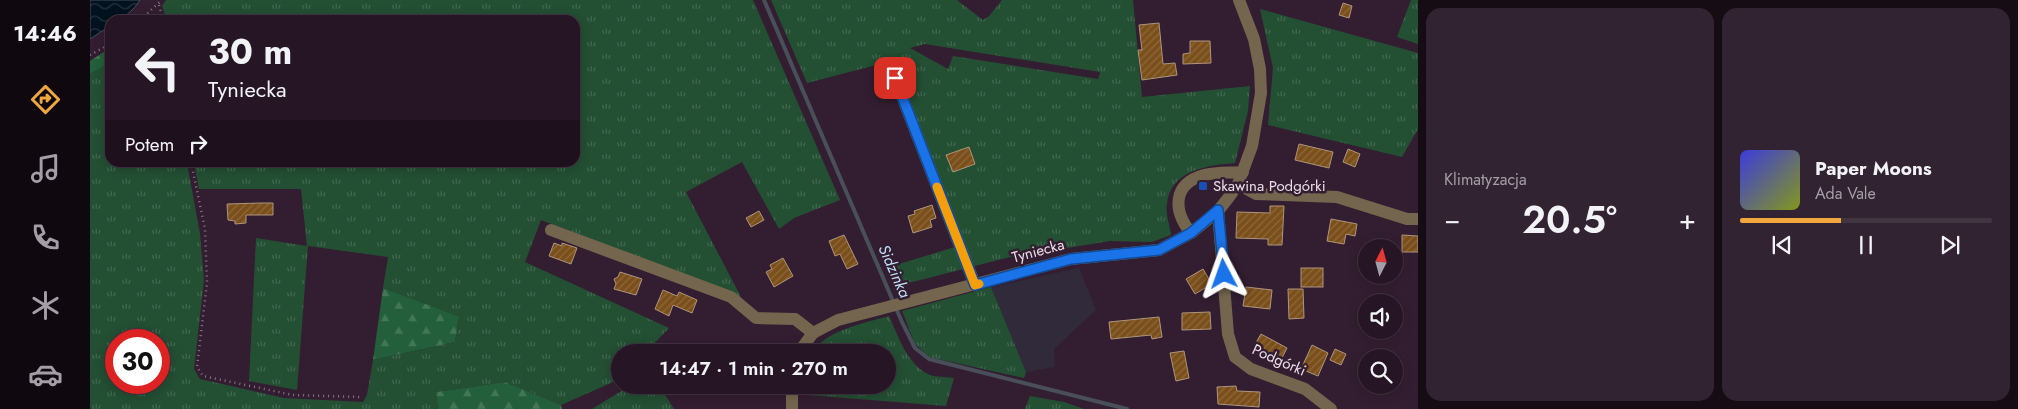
<!DOCTYPE html>
<html lang="pl">
<meta charset="utf-8">
<style>
:root{--surface:#261625;--page:#322332;--text:#f1f3f6;--muted:#a49fa7;--line:#423542;--accent:#f0a73e}
body{margin:0;font-family:Jost,sans-serif;background:var(--page);color:var(--text);height:100vh;display:flex;flex-direction:column;font-size:19px;white-space:nowrap}
*{box-sizing:border-box;margin:0}
p{font-size:16px;color:var(--muted)}
.icon{flex:none;width:28px;height:28px;fill:none;stroke:currentColor;stroke-width:2;stroke-linecap:round;stroke-linejoin:round}
.map{position:relative;flex:1;overflow:hidden}
.sheet{display:flex;flex-direction:column;gap:8px;padding:8px;background:#150c14;width:600px}
.sheet>*{flex:none}
.banner{position:absolute;left:15px;top:15px;width:475px;height:152px;border-radius:15px;box-shadow:0 2px 12px #0003,0 0 0 1px var(--line);background:#261625;color:var(--text);overflow:hidden}
.needle{width:32px;rotate:6deg}
.controls{position:absolute;left:1268px;top:239px;display:grid;gap:10px}
.controls a{display:grid;place-items:center;width:45px;height:45px;border-radius:50%;background:var(--surface);box-shadow:0 2px 12px #0003,0 0 0 1px var(--line);font-size:25px}
.speed{position:absolute;left:15px;top:329px;display:flex;gap:10px;font-size:25px;font-weight:700;text-align:center}
.speed>*{display:grid;place-content:center;width:65px;height:65px;border-radius:50%;background:var(--surface);box-shadow:0 2px 12px #0003,0 0 0 1px var(--line);line-height:1}
.speed .limit{border:8px solid #d22;background:#fff;color:#111}
.pin{position:absolute;display:grid;place-items:center;width:42px;height:42px;color:#fff;margin:-21px;border-radius:10px;box-shadow:0 2px 8px #0006}
.me{position:absolute;width:55px;margin:-28px;rotate:356deg;stroke-linejoin:round;filter:drop-shadow(0 0 4px #0008)}
.turn{display:flex;align-items:center;gap:18px;height:105px;padding:0 20px;font-size:22px}
.turn .icon{width:65px;height:65px;stroke-width:2.5}
.turn b{display:block;font-size:35px;line-height:42px}
.then{display:flex;align-items:center;height:48px;padding:0 20px;background:#0003;gap:10px;font-size:19px}
.big{font-size:38px;font-weight:600;line-height:1.1}
.sheet .card{flex:1;display:flex;flex-direction:column;justify-content:center;gap:8px;min-width:0;padding:0 18px;border-radius:15px;background:var(--page)}
.song{display:flex;align-items:center;gap:15px}
.cover{width:60px;height:60px;border-radius:8px;background:linear-gradient(135deg,hsl(240 70% 55%),hsl(70 70% 35%))}
.played{height:5px;border-radius:2px;background:linear-gradient(90deg,var(--accent) 40%,var(--line) 40%)}
.keys{display:flex;justify-content:space-around;direction:ltr}
.heat{display:flex;justify-content:space-between;align-items:center;font-size:28px;direction:ltr}
.sheet .tiles{flex:1;display:grid;gap:8px;grid-template-columns:repeat(2,1fr)}
.trip{position:absolute;left:521px;top:344px;width:285px;height:50px;border-radius:25px;background:var(--surface);box-shadow:0 2px 12px #0003,0 0 0 1px var(--line);font-weight:600;line-height:50px;text-align:center}
main{display:flex;flex:1;min-height:0}
.dock{display:flex;flex-direction:column;width:90px;justify-content:space-around;align-items:center;background:#0f090f;color:var(--muted)}
.dock .icon{width:35px;height:35px}
.dock .active{color:var(--accent)}
.dock b{font-size:22px;color:var(--text)}
.map>svg:first-child{display:block}
</style>
<main>
<nav class="dock">
<b>14:46</b>
<svg class="icon active" aria-label="directions" viewBox="0 0 24 24"><path d="M12 3l9 9-9 9-9-9zM9 14v-3h6M13 9l2 2-2 2"/></svg>
<svg class="icon" aria-label="music" viewBox="0 0 24 24"><path d="M9 18V5l10-2v13"/><circle cx="6" cy="18" r="3"/><circle cx="16" cy="16" r="3"/></svg>
<svg class="icon" aria-label="phone" viewBox="0 0 24 24"><path d="M5 4h4l2 5-3 2q2 4 5 5l2-3 5 2v4C11 20 4 13 5 4z"/></svg>
<svg class="icon" aria-label="climate" viewBox="0 0 24 24"><path d="M12 3v18M4 7l16 10M4 17L20 7"/></svg>
<svg class="icon" aria-label="car" viewBox="0 0 24 24"><path d="M5 17H2v-5l4-1 3-4h7l3 4 3 1v5h-3M9 17h6M6 11h13"/><circle cx="7" cy="17" r="2"/><circle cx="17" cy="17" r="2"/></svg>
</nav>
<div class="map">
<svg width="1328" height="409" viewBox="0 0 1328 409">
<defs>
<pattern id="grass-tufts" width="24" height="20" patternUnits="userSpaceOnUse" patternTransform="scale(1.25)"><rect width="24" height="20" fill="#234f33"/><path d="M3 7l-1-3M5 7V3M7 7l1-3M15 17l-1-3M17 17v-4M19 17l1-3" fill="none" stroke="#436851"/></pattern>
<pattern id="forest-firs" width="22" height="20" patternUnits="userSpaceOnUse" patternTransform="scale(1.25)"><rect width="22" height="20" fill="#225f3a"/><path d="M5 1l3.5 6h-7zM16 11l3.5 6h-7z" fill="#427656"/></pattern>
<pattern id="water-waves" width="16" height="10" patternUnits="userSpaceOnUse" patternTransform="scale(1.25)"><rect width="16" height="10" fill="#02121e"/><path d="M0 5q4-4 8 0t8 0" fill="none" stroke="#27343f"/></pattern>
<pattern id="building-hatch" width="6" height="6" patternUnits="userSpaceOnUse" patternTransform="scale(1.25)"><rect width="6" height="6" fill="#7a4f1a"/><path d="M-1 1l2-2M0 6l6-6M5 7l2-2" fill="none" stroke="#8d683b"/></pattern>
</defs>
<rect width="100%" height="100%" fill="#331e31"/>
<polygon fill="#312a3a" points="989,268 1006,310 964,349 965,367 936,372 901,287"/>
<g fill="url(#grass-tufts)" fill-rule="evenodd">
<path d="M76,0H663L750,200L704,218L689,229L652,162L596,192L651,297L451,220L435,262L579,328L556,352H530V379L471,405L415,382L346,392L348,409H0V74L20,63V162L97,163L110,234L114,280L104,369L110,379L194,398L273,402L277,395L283,360L365,342L369,318L293,288L298,257L218,246L207,390L159,381L166,238L217,246L211,189H109L104,163L485,162V20H77L72,6ZM26,340H69V382H26Z"/>
<path d="M681,0H867L893,20L899,16L912,0H1043L1052,97L1160,86L1158,111L1145,163C1119,165 1080,170 1077,204C1075,213 1080,226 1081,235L1062,242L1020,241L977,248L975,243L807,286L799,267L865,247L794,63L717,83ZM835,44L1010,72V73L1008,79L863,56L858,69L820,48Z"/>
<polygon points="1321,0 1328,0 1328,44 1307,37"/>
<polygon points="1170,9 1328,53 1328,129 1312,157 1178,125 1183,68"/>
<polygon points="901,287 936,372 934,378 839,357 825,344 812,311"/>
<path d="M799,316C808,336 819,369 843,376C850,377 857,377 864,378L856,406L718,395V385H798V352H724C733,331 778,322 799,316Z"/>
<polygon points="541,385 554,394 574,393 584,409 502,409"/>
<polygon points="940,396 974,402 994,409 935,409"/>
</g>
<g fill="url(#forest-firs)">
<polygon points="20,48 20,63 0,74 0,61"/>
<polygon points="293,288 369,317 365,342 283,360"/>
<polygon points="415,382 471,405 472,409 348,409 346,392"/>
</g>
<path fill="url(#water-waves)" stroke="#484f5b" d="M0,0H50C43,11 33,20 20,20V26L0,39Z"/>
<g fill="none" stroke-linecap="round" stroke-linejoin="round">
<polyline stroke="#484f5b" stroke-width="4" points="674,0 812,322 825,348 839,359 1037,409"/>
</g>
<g fill="url(#building-hatch)" stroke="#ae957c">
<polygon points="1253,3 1262,6 1259,18 1249,15"/>
<polygon points="1069,23 1073,64 1085,63 1087,75 1052,80 1048,50 1052,50 1049,25"/>
<polygon points="1100,41 1120,41 1121,63 1093,64 1093,54 1100,53"/>
<polygon points="1209,144 1243,152 1239,168 1205,160"/>
<polygon points="879,147 885,164 863,172 856,155"/>
<polygon points="1258,149 1270,154 1265,167 1253,162"/>
<polygon points="171,203 183,203 183,215 156,215 156,223 145,224 145,221 138,220 137,204"/>
<polygon points="842,205 846,218 840,220 842,227 823,233 818,216 825,214 824,211"/>
<polygon points="1180,206 1194,206 1192,245 1178,245 1178,239 1146,238 1147,212 1180,213"/>
<polygon points="669,211 674,220 661,227 656,218"/>
<polygon points="1241,219 1267,224 1265,236 1256,234 1254,244 1237,241"/>
<polygon points="754,235 768,264 757,269 750,254 745,256 739,241"/>
<polygon points="1312,235 1328,236 1328,252 1312,252"/>
<polygon points="464,243 472,246 472,243 487,248 481,264 459,256"/>
<polygon points="693,258 703,276 684,287 676,272 682,269 680,265"/>
<rect x="1211" y="268" width="22" height="19"/>
<polygon points="1113,269 1122,284 1105,294 1096,279"/>
<polygon points="530,272 552,279 546,295 524,289 526,284 524,279 528,277"/>
<polygon points="1156,287 1182,290 1180,309 1153,306"/>
<polygon points="1198,289 1213,289 1214,318 1199,319"/>
<polygon points="573,290 587,296 589,292 607,300 602,313 583,305 579,316 565,309"/>
<polygon points="1120,312 1121,329 1092,330 1092,313"/>
<polygon points="1069,317 1072,337 1062,339 1061,335 1021,339 1019,322"/>
<polygon points="1171,334 1197,348 1191,360 1164,346"/>
<polygon points="1222,345 1238,353 1228,376 1211,369"/>
<polygon points="1245,349 1256,354 1251,365 1240,360"/>
<polygon points="1094,351 1099,378 1086,381 1080,353"/>
<polygon points="1146,386 1147,391 1170,392 1169,407 1128,404 1127,387"/>
</g>
<g fill="none" stroke-linecap="round" stroke-linejoin="round">
<g stroke="#887786" stroke-width="2.5" stroke-dasharray="1 4" stroke-linecap="butt">
<polyline points="69,5 73,20"/>
<polyline points="50,20 72,0"/>
<polyline points="0,55 20,44"/>
<polyline points="101,162 115,229 117,283 107,367 113,376 203,395 271,397"/>
</g>
<g stroke="#74664e" stroke-width="12">
<polyline points="805,78 885,285"/>
<polyline points="1148,184 1166,194 1247,197 1317,219 1328,219"/>
<polyline points="1128,211 1138,334 1145,357 1161,369 1215,389 1241,409"/>
<polyline points="461,230 641,297 666,318 705,319 723,333"/>
<path d="M1101,233C1083,211 1082,184 1114,175C1126,172 1140,173 1153,172"/>
<polyline points="709,352 723,333 748,320 981,259 1069,250 1101,233 1128,211 1139,197 1148,184 1162,146 1171,93 1170,69 1164,39 1149,0"/>
<polyline points="702,409 702,385"/>
</g>
</g>
<g fill="none" stroke-linecap="round" stroke-linejoin="round">
<g stroke="#114b97" stroke-width="12">
<polyline id="route" points="805,78 885,285 981,259 1069,250 1101,233 1128,210 1134,274"/>
</g>
<use href="#route" stroke="#1a73e8" stroke-width="9"/>
<polyline stroke="#f59e0b" stroke-width="9" points="847,187 885,285 889,284"/>
</g>
<rect fill="#1a4fb4" stroke="#331e31" stroke-width="2" x="1108" y="181" width="10" height="10" rx="2.5"/>
<g text-anchor="middle" stroke-width="5" stroke-linejoin="round" paint-order="stroke">
<g font-size="15" fill="#ebdde9" stroke="#331e31" text-anchor="start">
<text x="1123" y="191">Skawina Podgórki</text>
</g>
<g font-size="15" fill="#ebdde9" stroke="#331e31">
<text transform="translate(948 251) rotate(-15)" y="5">Tyniecka</text>
<text transform="translate(1189 360) rotate(24)" y="5">Podgórki</text>
</g>
<g font-size="16" font-style="italic" fill="#bfdff7" stroke="#331e31">
<text transform="translate(805 271) rotate(66)" y="6">Sidzinka</text>
</g>
</g>
</svg>
<div class="controls">
<a><svg class="needle" viewBox="-14 -14 28 28"><path d="M0-13l5 13h-10z" fill="#e53935"/><path d="M0 13l5-13h-10z" fill="#a49fa7"/></svg></a>
<a><svg class="icon" aria-label="sound" viewBox="0 0 24 24"><path d="M4 9h4l5-4v14l-5-4H4zM17 9q2 3 0 6"/></svg></a>
<a><svg class="icon" aria-label="search" viewBox="0 0 24 24"><circle cx="10" cy="10" r="6"/><path d="M15 15l6 6"/></svg></a>
</div>
<div class="speed"><div class="limit">30</div></div>
<div class="pin" style="left:805px;top:78px;background:#d93025"><svg class="icon" aria-label="arrive" viewBox="0 0 24 24"><path d="M6 21V4h12l-3 4 3 4H6"/></svg></div>
<svg class="me" style="left:1134px;top:274px" viewBox="-20 -20 40 40"><path d="M0-17L14 15 0 8-14 15z" fill="#1a73e8" stroke="#fff" stroke-width="4"/></svg>
<div class="trip">14:47 · 1 min · 270 m</div>
<div class="banner">
<div class="turn"><svg class="icon" aria-label="left" viewBox="0 0 24 24"><path d="M17 20v-9H6M10 6l-5 5 5 5"/></svg><div><b>30 m</b>Tyniecka</div></div>
<div class="then">Potem<svg class="icon" aria-label="right" viewBox="0 0 24 24"><path d="M7 20v-9h11M14 6l5 5-5 5"/></svg></div>
</div>
</div>
<section class="sheet">
<div class="tiles">
<div class="card"><p>Klimatyzacja</p>
<div class="heat"><a>−</a><b class="big">20.5°</b><a>+</a></div>
</div>
<div class="card">
<div class="song"><i class="cover"></i><div><b>Paper Moons</b><p>Ada Vale</p></div></div>
<div class="played"></div>
<div class="keys"><svg class="icon" aria-label="previous" viewBox="0 0 24 24"><path d="M18 5L8 12l10 7zM5 5v14"/></svg><svg class="icon" aria-label="pause" viewBox="0 0 24 24"><path d="M8 5v14M16 5v14"/></svg><svg class="icon" aria-label="next" viewBox="0 0 24 24"><path d="M6 5l10 7-10 7zM19 5v14"/></svg></div>
</div>
</div>
</section>
</main>
